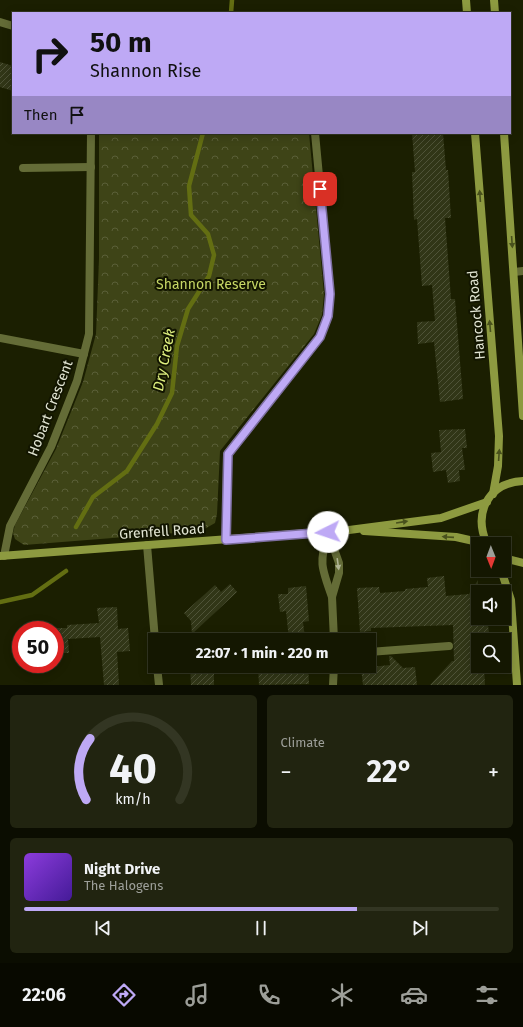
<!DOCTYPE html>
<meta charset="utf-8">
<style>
:root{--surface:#141701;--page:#212410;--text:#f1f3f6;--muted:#9d9f99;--line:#333623;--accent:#bea9f5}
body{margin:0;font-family:"Fira Sans",sans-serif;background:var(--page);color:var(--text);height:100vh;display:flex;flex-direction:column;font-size:15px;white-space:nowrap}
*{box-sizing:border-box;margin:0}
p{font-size:13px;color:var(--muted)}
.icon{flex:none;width:22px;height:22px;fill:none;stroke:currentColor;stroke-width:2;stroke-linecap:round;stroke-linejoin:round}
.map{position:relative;height:685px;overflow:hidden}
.details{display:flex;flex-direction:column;gap:10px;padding:10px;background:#0b0d01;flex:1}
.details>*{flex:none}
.hud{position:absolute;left:12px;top:12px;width:499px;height:122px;border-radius:0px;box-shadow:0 2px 10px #0003,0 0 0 1px var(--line);background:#bea9f5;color:#111;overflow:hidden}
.needle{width:26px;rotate:179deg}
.buttons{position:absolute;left:471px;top:537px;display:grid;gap:8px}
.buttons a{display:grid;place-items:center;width:40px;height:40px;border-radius:0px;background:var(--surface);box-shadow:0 2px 10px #0003,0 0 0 1px var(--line);font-size:20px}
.speed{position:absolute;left:12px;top:621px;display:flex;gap:8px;font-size:20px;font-weight:700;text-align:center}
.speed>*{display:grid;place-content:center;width:52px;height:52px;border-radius:50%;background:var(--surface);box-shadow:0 2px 10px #0003,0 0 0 1px var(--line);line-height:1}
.speed .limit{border:6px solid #d22;background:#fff;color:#111}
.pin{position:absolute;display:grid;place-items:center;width:34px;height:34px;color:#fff;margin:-17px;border-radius:8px;box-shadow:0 2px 6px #0006}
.me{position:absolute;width:44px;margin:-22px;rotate:266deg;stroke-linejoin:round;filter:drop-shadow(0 0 3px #0008)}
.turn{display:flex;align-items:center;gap:14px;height:84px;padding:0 12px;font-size:18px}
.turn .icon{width:52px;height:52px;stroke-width:2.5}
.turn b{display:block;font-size:28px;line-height:34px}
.then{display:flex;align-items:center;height:38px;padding:0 12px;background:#0003;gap:8px;font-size:15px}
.big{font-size:30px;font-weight:700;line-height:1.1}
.details .widget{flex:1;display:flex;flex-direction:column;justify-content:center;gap:6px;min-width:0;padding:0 14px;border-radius:6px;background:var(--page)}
.details .dial{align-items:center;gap:0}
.dial svg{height:104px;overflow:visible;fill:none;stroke:var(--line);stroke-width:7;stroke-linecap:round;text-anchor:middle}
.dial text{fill:var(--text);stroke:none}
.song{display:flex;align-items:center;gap:12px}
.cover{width:48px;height:48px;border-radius:6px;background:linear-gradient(135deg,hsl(270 70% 55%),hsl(260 70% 35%))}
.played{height:4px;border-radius:2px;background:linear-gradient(90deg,var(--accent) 70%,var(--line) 70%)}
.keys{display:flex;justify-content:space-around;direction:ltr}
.heat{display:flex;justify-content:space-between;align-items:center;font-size:22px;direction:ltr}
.details .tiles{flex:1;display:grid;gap:10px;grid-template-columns:1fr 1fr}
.widget:last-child{grid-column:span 2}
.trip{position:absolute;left:148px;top:633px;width:228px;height:40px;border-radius:0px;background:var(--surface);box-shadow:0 2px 10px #0003,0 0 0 1px var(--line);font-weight:700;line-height:40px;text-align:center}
.tabs{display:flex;height:64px;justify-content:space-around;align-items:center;background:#080900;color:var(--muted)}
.tabs .icon{width:28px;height:28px}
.tabs .current{color:var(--accent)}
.tabs b{font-size:18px;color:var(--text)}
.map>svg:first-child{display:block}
</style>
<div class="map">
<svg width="523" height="685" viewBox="0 0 523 685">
<defs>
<pattern id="forest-crowns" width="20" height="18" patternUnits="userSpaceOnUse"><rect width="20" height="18" fill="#3e4417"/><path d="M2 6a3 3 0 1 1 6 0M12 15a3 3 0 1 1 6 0" fill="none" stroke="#5a5f38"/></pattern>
<pattern id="building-hatch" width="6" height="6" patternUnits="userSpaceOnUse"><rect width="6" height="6" fill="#313617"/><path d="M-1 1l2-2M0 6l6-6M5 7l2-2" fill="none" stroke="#4f5338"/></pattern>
</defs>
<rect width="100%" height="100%" fill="#1b1f01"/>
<polygon fill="url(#forest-crowns)" points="99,133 309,133 324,294 322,315 314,334 220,451 217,514 215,523 201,531 24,545 15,539 13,533 15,525 56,449 83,382 96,334 99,259"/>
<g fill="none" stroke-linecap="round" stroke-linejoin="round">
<g stroke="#636e12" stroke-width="4.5">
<polyline points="231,13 232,0"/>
<polyline points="76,527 93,497 127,471 157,424 172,393 177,346 188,309 209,276 214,255 208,234 191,215 189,186 203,133"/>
<polyline points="0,602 32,595 66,571"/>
</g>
</g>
<g fill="url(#building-hatch)">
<polygon points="0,62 13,66 13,91 0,87"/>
<polygon points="412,133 443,133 446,170 448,170 451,218 445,218 451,299 455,299 463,399 440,402 434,342 418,344 417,322 435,321 432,285 422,286 417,219 414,220 412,172 415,172"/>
<polygon points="465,429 467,448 462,448 465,470 459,470 460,481 448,483 446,470 433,472 431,453 441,452 439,430"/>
<polygon points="444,576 446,596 469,594 478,580 478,618 487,618 490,640 478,640 478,666 484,666 485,685 430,685 452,661 454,661 453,625 371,628 371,631 360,632 357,588 379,587 380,593 405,591 405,589 428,587 427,578"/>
<polygon points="230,584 237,592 192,634 191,621 184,613 215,585 221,592"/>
<polygon points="306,586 309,621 303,622 305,639 289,640 286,611 280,612 278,594 288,594 288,588"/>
<polygon points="117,607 118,629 128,628 130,651 117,652 119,685 104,685 100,637 68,639 69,653 55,653 55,628 67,628 67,625 99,623 97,608"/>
<polygon points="389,656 391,656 403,668 415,667 417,685 363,685 361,668 390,665"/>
<polygon points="190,666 214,666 214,685 191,685"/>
<polygon points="258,666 308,666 309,684 259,685"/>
</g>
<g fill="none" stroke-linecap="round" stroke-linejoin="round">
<g stroke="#646c37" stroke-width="8">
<polyline points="0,22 13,26"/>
<polyline points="23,168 91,167"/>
<polyline points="514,272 523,271"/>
<polyline points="0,338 84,354"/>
<polyline points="328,532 339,563 339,573 332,597 334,640"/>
<path d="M328,532C319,562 321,567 332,597"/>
<polyline points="226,540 227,454 320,337 328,317 330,294 315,133"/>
<polyline points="147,545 155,640"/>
<polyline points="4,556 10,526 51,447 77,381 89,334 91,133"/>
<polyline points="369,652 449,646"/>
<polyline points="157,666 159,685"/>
<polyline points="333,685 334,666"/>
</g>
<g stroke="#8d9a40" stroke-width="8">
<polyline points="466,0 467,13"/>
<polyline points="494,0 495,13"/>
<polyline points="475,133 499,436 498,466 493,494"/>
<polyline points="504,133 523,416"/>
<polyline points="364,531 456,537 487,544"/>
<path d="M487,544C473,513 488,483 523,481"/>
<polyline points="0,556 349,530 441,518 487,502"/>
<polyline points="504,558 523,563"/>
<polyline points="501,570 511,600 517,685"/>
</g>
</g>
<defs><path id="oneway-solid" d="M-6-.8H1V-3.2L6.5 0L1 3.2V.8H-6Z"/></defs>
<g fill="#49511d">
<use href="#oneway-solid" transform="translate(480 196) rotate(-94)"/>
<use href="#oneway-solid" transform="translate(512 242) rotate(86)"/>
<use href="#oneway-solid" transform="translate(490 326) rotate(-95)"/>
<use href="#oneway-solid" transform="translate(499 455) rotate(-86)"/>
<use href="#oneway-solid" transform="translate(402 522) rotate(-9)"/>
<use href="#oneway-solid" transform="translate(448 537) rotate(-176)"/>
</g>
<use fill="#afb494" href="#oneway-solid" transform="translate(338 564) rotate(82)"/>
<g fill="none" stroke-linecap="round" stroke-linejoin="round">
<g stroke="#7c6e9f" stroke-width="10">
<polyline id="route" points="320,189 330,294 328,316 320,337 228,454 226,540 328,532"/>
</g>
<use href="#route" stroke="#bea9f5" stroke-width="7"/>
</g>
<g text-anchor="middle" stroke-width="4" stroke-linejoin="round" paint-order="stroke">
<g font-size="14" fill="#c6d765" stroke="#121500">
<text x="211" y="289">Shannon Reserve</text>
</g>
<g font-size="14" fill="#e1e4d2" stroke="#121500">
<text transform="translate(476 315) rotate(-95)" y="5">Hancock Road</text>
<text transform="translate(50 408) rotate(-69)" y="5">Hobart Crescent</text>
<text transform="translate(162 531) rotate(-4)" y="5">Grenfell Road</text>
</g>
<g font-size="15" font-style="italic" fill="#deef7e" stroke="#121500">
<text transform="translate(164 360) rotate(-79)" y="5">Dry Creek</text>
</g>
</g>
</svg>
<div class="buttons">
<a><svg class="needle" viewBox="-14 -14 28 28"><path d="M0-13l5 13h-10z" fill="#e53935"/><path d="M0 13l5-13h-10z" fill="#9d9f99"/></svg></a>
<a><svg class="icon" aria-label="sound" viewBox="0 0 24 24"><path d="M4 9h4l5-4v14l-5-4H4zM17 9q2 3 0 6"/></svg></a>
<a><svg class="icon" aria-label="search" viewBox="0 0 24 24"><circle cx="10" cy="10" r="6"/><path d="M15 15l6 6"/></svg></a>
</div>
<div class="speed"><div class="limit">50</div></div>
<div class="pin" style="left:320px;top:189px;background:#d93025"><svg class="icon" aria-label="arrive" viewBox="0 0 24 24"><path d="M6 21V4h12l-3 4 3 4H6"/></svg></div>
<svg class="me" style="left:328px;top:532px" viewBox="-20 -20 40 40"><circle r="19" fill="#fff"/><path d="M0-13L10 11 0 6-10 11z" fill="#bea9f5"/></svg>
<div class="trip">22:07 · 1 min · 220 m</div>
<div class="hud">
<div class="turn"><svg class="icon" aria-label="right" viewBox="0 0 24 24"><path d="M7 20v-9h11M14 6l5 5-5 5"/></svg><div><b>50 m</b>Shannon Rise</div></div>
<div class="then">Then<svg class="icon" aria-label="arrive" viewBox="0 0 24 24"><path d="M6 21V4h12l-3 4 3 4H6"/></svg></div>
</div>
</div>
<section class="details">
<div class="tiles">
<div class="widget dial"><svg viewBox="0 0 100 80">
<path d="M14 69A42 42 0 1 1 86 69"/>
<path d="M14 69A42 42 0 0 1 17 22" stroke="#bea9f5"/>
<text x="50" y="56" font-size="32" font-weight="700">40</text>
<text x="50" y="72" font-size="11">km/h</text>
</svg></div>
<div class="widget"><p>Climate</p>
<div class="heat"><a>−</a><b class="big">22°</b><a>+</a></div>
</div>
<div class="widget">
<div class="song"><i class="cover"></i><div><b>Night Drive</b><p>The Halogens</p></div></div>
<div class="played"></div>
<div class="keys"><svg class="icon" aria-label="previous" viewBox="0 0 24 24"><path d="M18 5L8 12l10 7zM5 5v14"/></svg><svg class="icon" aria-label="pause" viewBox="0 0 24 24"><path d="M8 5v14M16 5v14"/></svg><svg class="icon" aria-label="next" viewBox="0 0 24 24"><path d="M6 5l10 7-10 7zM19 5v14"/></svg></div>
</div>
</div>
</section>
<nav class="tabs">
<b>22:06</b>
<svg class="icon current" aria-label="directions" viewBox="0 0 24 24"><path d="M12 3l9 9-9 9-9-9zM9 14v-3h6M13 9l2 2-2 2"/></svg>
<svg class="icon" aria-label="music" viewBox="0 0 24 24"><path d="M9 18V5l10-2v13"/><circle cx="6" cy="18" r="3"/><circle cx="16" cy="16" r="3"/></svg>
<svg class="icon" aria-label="phone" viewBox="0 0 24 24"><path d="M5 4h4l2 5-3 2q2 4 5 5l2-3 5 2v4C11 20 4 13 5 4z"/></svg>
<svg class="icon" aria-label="climate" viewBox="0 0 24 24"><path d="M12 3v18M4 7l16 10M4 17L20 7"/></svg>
<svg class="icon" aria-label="car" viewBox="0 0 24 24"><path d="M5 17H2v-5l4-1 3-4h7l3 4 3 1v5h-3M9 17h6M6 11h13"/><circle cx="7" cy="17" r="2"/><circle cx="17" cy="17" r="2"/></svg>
<svg class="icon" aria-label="filters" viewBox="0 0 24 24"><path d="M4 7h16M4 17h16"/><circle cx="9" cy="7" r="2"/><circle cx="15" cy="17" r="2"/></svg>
</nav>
